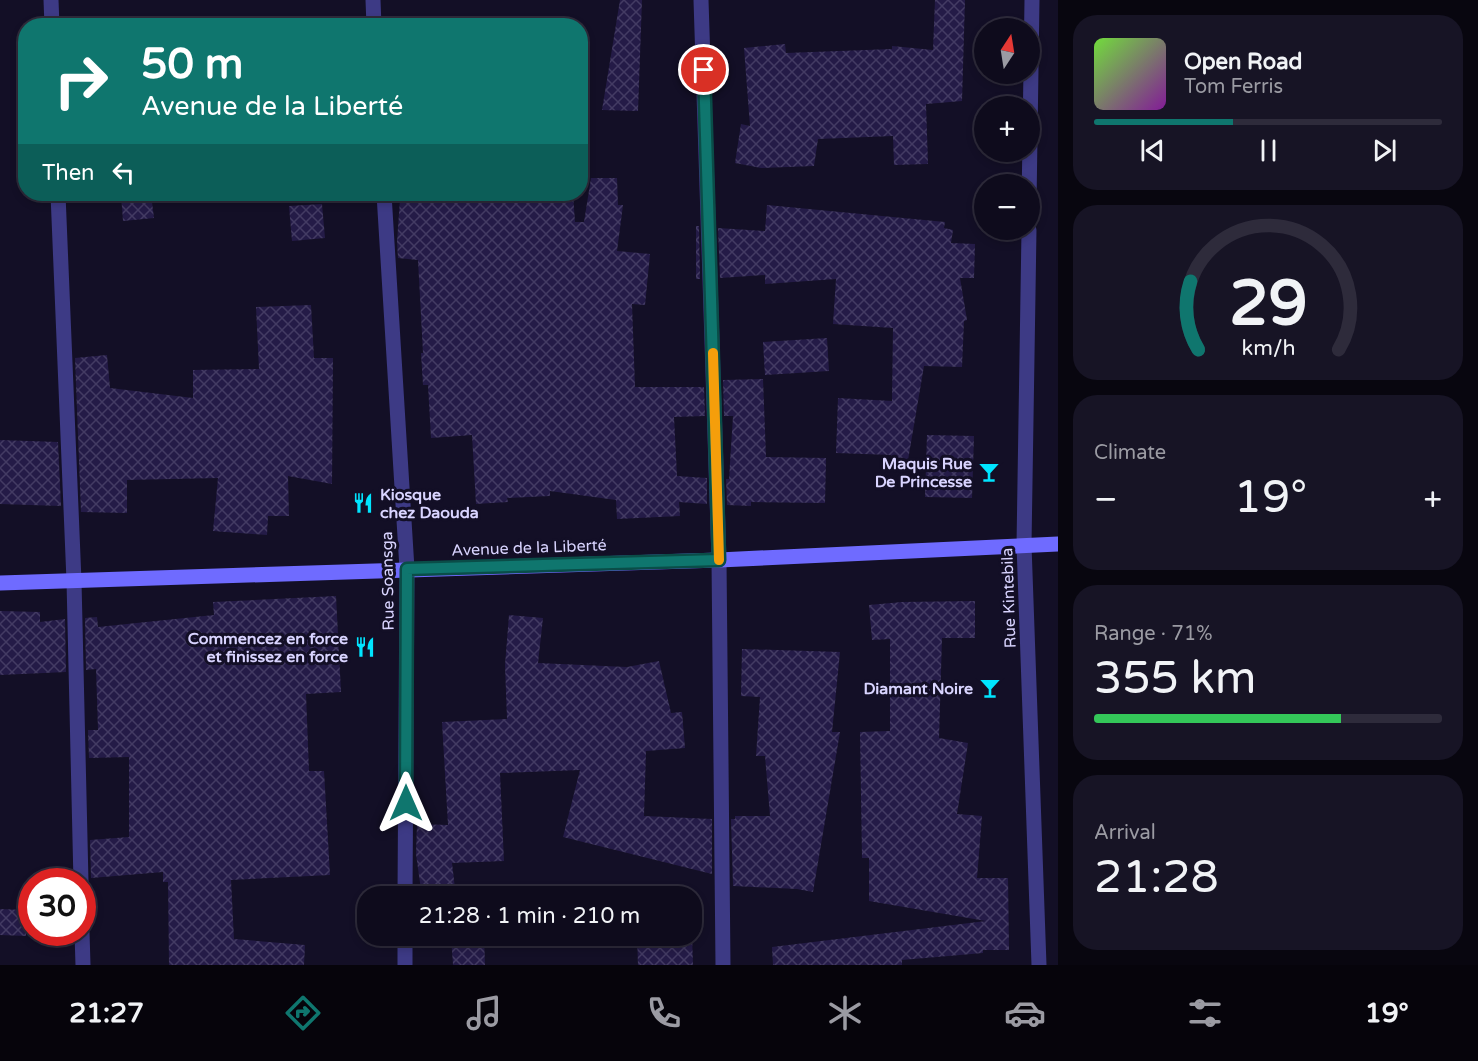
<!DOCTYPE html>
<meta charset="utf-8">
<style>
:root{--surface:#0e0b1c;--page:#171425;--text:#f1f3f6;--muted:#9b9ba3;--line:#2e2b3b;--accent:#0f766e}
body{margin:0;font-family:"Varela Round",sans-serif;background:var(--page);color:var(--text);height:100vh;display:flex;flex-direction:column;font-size:22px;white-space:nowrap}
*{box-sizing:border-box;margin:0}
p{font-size:20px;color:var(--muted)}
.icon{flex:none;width:33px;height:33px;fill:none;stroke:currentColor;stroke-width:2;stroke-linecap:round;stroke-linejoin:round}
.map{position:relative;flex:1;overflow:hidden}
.details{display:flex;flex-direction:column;gap:15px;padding:15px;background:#08060f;width:420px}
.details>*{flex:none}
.banner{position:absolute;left:18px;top:18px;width:570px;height:183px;border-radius:24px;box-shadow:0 3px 9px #0003,0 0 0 2px var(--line);background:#0f766e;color:#fff;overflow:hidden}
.needle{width:39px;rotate:12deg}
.tools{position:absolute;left:974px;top:18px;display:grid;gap:12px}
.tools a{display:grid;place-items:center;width:66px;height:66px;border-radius:50%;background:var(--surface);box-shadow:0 3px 9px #0003,0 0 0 2px var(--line);font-size:30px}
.speed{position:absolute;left:18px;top:868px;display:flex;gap:12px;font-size:30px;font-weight:700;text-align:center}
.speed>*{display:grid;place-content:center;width:78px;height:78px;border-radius:50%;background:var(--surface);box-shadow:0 3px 9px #0003,0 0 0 2px var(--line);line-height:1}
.speed .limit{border:9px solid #d22;background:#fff;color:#111}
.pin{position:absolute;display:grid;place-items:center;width:51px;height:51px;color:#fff;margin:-26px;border:3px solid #fff;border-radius:50%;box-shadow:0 2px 6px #0007}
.me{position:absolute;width:66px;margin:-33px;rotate:0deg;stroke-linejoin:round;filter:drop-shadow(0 0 4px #0008)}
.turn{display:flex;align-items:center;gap:21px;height:126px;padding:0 24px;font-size:27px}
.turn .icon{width:78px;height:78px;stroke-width:2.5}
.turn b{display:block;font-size:42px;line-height:51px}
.then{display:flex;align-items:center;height:57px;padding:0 24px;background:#0003;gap:12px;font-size:22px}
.big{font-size:45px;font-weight:600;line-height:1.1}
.details .card{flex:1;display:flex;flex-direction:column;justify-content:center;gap:9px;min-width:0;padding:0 21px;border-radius:24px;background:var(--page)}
.details .dial{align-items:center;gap:0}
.dial svg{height:156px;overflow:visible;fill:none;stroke:var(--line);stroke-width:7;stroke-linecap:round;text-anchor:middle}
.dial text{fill:var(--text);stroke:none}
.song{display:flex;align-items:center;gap:18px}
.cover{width:72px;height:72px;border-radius:9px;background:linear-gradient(135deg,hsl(100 70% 55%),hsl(290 70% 35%))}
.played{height:6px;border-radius:3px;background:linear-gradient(90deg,var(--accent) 40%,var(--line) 40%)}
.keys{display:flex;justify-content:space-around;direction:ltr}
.heat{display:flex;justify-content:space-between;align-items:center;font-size:33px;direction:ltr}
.charge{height:9px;border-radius:4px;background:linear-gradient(90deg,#34c759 71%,var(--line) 0)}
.trip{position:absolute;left:357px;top:886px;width:345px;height:60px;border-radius:24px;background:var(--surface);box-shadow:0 3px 9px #0003,0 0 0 2px var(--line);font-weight:600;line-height:60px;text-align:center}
.menu{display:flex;height:96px;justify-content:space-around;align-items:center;background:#06040b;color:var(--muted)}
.menu .icon{width:42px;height:42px}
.menu .selected{color:var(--accent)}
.menu b{font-size:27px;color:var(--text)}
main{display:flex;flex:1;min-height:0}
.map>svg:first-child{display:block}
</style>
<main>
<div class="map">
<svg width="1058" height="965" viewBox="0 0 1058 965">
<defs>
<pattern id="building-cross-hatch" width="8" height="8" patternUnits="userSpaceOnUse" patternTransform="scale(1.5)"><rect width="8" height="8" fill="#241b47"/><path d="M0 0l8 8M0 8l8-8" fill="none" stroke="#433b63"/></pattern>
</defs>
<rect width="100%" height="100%" fill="#130f26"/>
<g fill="url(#building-cross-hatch)">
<polygon points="620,0 642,0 638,111 602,110"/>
<polygon points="935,0 965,0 962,101 926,104 928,164 894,165 893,136 818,139 814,166 761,168 735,163 741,124 750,126 744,48 785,44 786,53 892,49 892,46 933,50"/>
<polygon points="591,178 617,178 618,205 623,205 617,251 650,254 645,305 632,304 635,387 704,387 705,416 674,417 677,476 707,478 707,504 679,502 680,516 617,519 616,500 550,491 550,496 507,498 508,502 476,504 472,435 431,438 428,385 423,385 421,353 423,353 418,260 398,258 397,242 400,199 409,199 409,194 573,194 575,222 584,222"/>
<polygon points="121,194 151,194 154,218 123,221"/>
<polygon points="322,204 325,238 292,241 289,206"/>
<polygon points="767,205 945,222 944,228 953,230 951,243 975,244 974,278 960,278 967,320 964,321 962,367 924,366 907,466 891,465 891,455 836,453 838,398 892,401 893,328 833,324 836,279 765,284 765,275 720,278 718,228 765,231"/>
<polygon points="696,226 699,226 700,279 696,279"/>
<polygon points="311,305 314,358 333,358 332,484 288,476 289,516 268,516 267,535 213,531 218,478 127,480 127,513 81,512 75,358 107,355 110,388 193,398 193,370 259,369 256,307"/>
<polygon points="827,338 829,371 765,375 763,342"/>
<polygon points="763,379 766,457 826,458 825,503 751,502 751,506 727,505 726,479 729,479 733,416 724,416 723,380"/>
<polygon points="927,435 974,436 972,498 925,497"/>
<polygon points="0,440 58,442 61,506 0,504"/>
<polygon points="336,596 341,692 306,694 309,771 324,771 330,875 231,880 234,939 305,945 304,965 169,965 168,882 163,882 163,872 91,878 90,840 129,837 129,757 89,758 88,730 98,730 96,669 86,670 85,618 97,617 98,627 214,615 213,602"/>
<polygon points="975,601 975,638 942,638 939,738 968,743 957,814 982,816 977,878 1008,878 1009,950 983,950 983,953 902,960 902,965 773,965 772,947 986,921 869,901 869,858 862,858 860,732 890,731 890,639 872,640 869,605 902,602"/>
<polygon points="0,611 40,612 40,622 65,619 66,672 0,675"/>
<polygon points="509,615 543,618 538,663 627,667 659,661 671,713 682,712 685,748 646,751 644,816 712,819 712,874 563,837 580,770 500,773 504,861 452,863 456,897 422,897 416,854 417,824 448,825 442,722 507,719 505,665"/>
<polygon points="742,649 840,652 832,732 840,732 813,892 797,889 733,886 731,819 735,819 735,816 770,816 765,756 756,756 760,697 741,696"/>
<polygon points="0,909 26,910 26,936 0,935"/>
<polygon points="451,936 484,936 485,965 453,965"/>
<polygon points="637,936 692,936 693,965 638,965"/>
</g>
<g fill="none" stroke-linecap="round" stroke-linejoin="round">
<g stroke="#3d3a85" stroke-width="15">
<polyline points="51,0 52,26"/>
<polyline points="373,0 374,26"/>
<polyline points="701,0 719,560 723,965"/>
<polyline points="58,194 74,581 81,882"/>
<polyline points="384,194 407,569 405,897"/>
<polyline points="1029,204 1032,0"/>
<polyline points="1029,230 1024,545 1039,965"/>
<polyline points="82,933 83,965"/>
<polyline points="405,965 405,936"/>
</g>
<polyline stroke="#6f6bff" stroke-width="15" points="0,583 719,560 1058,544"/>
</g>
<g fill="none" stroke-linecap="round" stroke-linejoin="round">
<g stroke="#0a4d48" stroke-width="15">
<polyline id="route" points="406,803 407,569 719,560 704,70"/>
</g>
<use href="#route" stroke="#0f766e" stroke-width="10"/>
<polyline stroke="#f59e0b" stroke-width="10" points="713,353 719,560"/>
</g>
<defs>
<g id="bar-bare" transform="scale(1.62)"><path d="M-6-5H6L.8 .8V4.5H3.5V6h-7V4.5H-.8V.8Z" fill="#00e5ff" stroke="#130f26" stroke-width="2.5" paint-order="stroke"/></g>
<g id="restaurant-bare" transform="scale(1.62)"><path d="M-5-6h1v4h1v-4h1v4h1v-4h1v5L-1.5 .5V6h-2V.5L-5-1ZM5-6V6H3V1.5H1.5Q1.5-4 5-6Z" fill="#00e5ff" stroke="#130f26" stroke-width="2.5" paint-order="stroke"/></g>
</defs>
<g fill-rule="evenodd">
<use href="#bar-bare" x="989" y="472"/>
<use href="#restaurant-bare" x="363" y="503"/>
<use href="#restaurant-bare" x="365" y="647"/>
<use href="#bar-bare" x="990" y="688"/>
</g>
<g text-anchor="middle" stroke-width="6" stroke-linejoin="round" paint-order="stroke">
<g font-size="16" font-weight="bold" fill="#d9d4ff" stroke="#130f26" text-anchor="end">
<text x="972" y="469">Maquis Rue<tspan x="972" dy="18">De Princesse</tspan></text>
<text x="380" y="500" text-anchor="start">Kiosque<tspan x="380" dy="18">chez Daouda</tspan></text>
<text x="348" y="644">Commencez en force<tspan x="348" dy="18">et finissez en force</tspan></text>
<text x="973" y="694">Diamant Noire</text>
</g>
<g font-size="16" fill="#d9d4ff" stroke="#130f26">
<text transform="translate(529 547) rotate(-2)" y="6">Avenue de la Liberté</text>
<text transform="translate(387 581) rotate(-91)" y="6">Rue Soansga</text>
<text transform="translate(1008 598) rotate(-92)" y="6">Rue Kintebila</text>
</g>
</g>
</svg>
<div class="tools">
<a><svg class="needle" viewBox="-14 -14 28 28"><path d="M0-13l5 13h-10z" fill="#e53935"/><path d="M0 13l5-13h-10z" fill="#9b9ba3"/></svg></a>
<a>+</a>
<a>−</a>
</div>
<div class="speed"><div class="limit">30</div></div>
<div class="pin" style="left:704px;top:70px;background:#d93025"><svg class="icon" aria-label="arrive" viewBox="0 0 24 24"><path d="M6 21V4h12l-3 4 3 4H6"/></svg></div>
<svg class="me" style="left:406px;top:803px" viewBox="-20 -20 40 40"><path d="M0-17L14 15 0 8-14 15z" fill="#0f766e" stroke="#fff" stroke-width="4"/></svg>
<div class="trip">21:28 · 1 min · 210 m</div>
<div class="banner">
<div class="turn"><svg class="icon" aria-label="right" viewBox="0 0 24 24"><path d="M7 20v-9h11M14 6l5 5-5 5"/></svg><div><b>50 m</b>Avenue de la Liberté</div></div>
<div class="then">Then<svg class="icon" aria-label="left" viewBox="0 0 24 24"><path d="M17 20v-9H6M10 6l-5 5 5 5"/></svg></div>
</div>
</div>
<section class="details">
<div class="card">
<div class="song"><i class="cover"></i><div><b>Open Road</b><p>Tom Ferris</p></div></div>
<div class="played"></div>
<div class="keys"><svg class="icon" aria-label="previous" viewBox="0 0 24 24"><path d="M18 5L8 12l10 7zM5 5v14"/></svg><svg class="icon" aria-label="pause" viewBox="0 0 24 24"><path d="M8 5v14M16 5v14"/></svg><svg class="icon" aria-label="next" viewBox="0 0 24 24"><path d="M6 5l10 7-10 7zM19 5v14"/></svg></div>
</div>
<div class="card dial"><svg viewBox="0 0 100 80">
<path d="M14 69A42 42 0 1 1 86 69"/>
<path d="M14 69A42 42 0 0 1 10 34" stroke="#0f766e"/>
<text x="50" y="56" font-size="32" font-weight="700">29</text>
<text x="50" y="72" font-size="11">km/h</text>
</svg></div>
<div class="card"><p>Climate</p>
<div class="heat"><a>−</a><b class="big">19°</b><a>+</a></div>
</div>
<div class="card"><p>Range · 71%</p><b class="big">355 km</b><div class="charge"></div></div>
<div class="card"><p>Arrival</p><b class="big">21:28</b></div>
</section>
</main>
<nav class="menu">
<b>21:27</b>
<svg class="icon selected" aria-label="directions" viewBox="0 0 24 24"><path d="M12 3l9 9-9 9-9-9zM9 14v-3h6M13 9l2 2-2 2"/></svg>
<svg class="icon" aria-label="music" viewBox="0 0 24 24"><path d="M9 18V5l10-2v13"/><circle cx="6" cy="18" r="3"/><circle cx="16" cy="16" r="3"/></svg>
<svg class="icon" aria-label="phone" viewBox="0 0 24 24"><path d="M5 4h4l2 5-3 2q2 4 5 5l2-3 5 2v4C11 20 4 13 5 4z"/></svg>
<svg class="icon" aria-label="climate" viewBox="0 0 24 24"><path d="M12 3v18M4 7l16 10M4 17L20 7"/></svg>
<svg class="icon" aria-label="car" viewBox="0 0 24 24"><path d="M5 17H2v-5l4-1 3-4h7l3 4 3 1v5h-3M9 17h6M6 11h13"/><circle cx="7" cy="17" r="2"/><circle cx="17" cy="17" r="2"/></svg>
<svg class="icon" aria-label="filters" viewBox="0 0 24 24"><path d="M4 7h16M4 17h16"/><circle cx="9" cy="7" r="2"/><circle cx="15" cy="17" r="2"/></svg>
<b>19°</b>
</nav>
